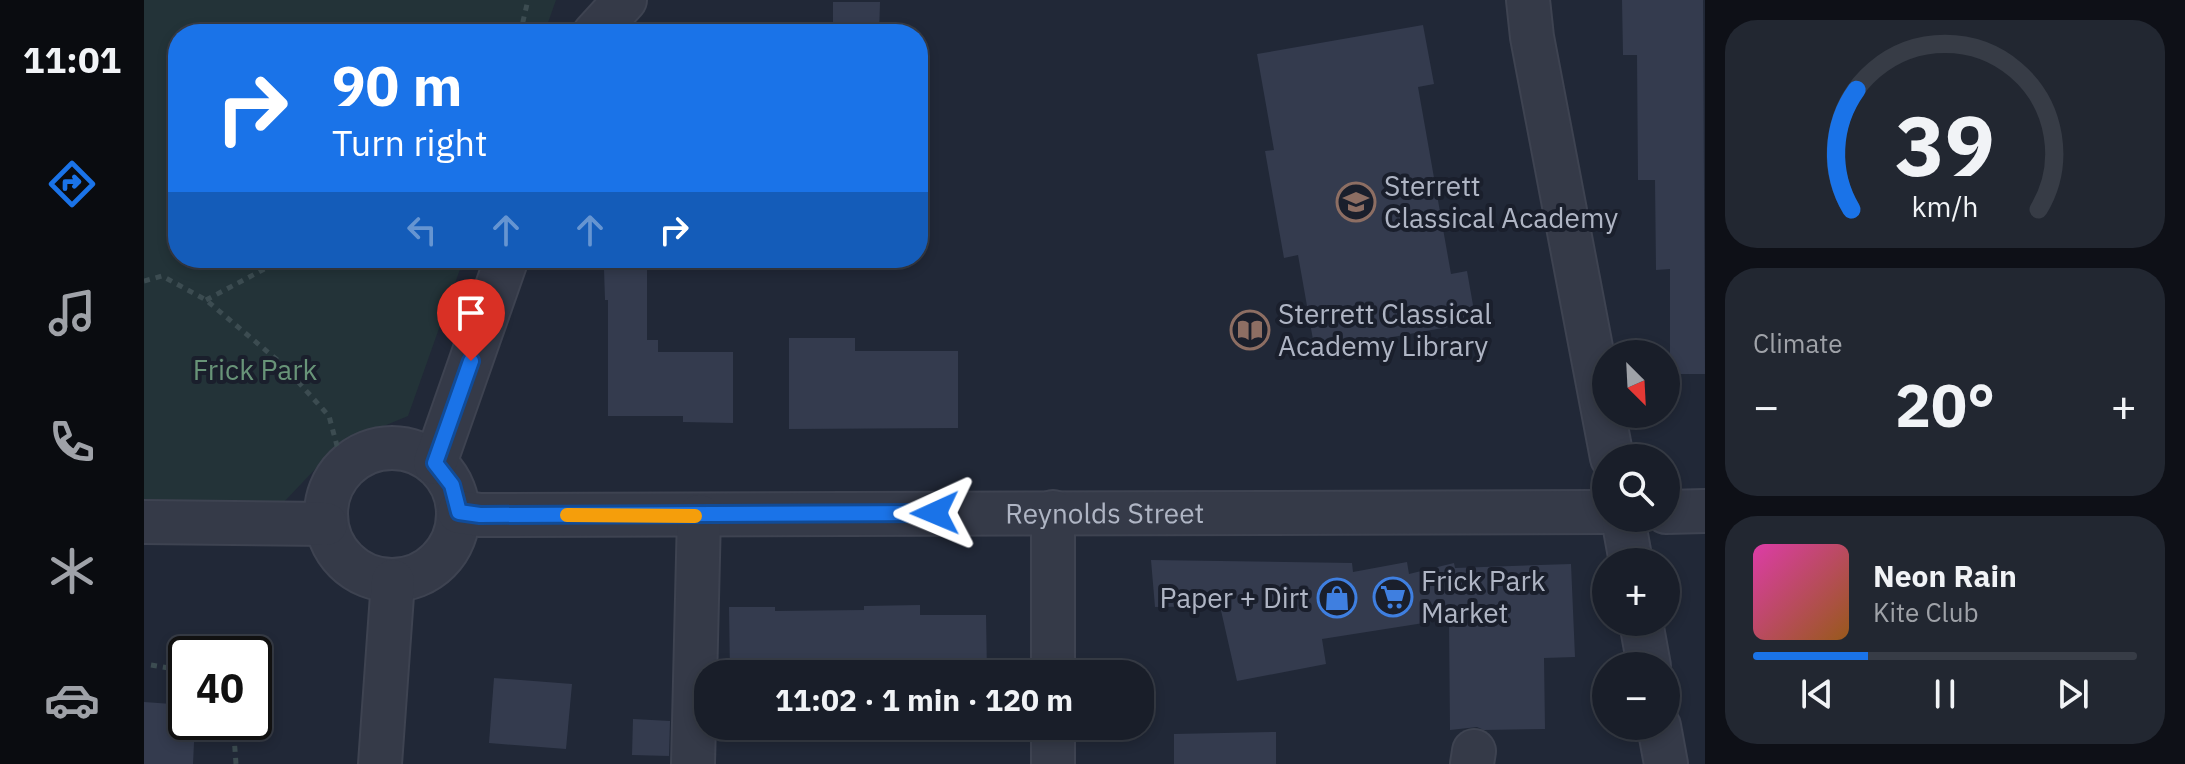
<!DOCTYPE html>
<meta charset="utf-8">
<style>
:root{--surface:#191e29;--page:#222731;--text:#f1f3f6;--muted:#9fa2a8;--line:#373c46;--accent:#1a73e8}
body{margin:0;font-family:"IBM Plex Sans",sans-serif;background:var(--page);color:var(--text);height:100vh;display:flex;flex-direction:column;font-size:30px;white-space:nowrap}
*{box-sizing:border-box;margin:0}
p{font-size:26px;color:var(--muted)}
.icon{flex:none;width:44px;height:44px;fill:none;stroke:currentColor;stroke-width:2;stroke-linecap:round;stroke-linejoin:round}
.map{position:relative;flex:1;overflow:hidden}
.sheet{display:flex;flex-direction:column;gap:20px;padding:20px;background:#0e1017;width:480px}
.sheet>*{flex:none}
.guide{position:absolute;left:24px;top:24px;width:760px;height:244px;border-radius:32px;box-shadow:0 4px 12px #0003,0 0 0 2px var(--line);background:#1a73e8;color:#fff;overflow:hidden}
.needle{width:52px;rotate:156deg}
.controls{position:absolute;left:1448px;top:340px;display:grid;gap:16px}
.controls a{display:grid;place-items:center;width:88px;height:88px;border-radius:50%;background:var(--surface);box-shadow:0 4px 12px #0003,0 0 0 2px var(--line);font-size:40px}
.speed{position:absolute;left:24px;top:636px;display:flex;gap:16px;font-size:40px;font-weight:700;text-align:center}
.speed>*{display:grid;place-content:center;width:104px;height:104px;border-radius:50%;background:var(--surface);box-shadow:0 4px 12px #0003,0 0 0 2px var(--line);line-height:1}
.speed .limit{border:4px solid #111;border-radius:12px;background:#fff;color:#111}
.pin{position:absolute;display:grid;place-items:center;width:68px;height:68px;color:#fff;margin:-82px -34px;border-radius:50% 50% 50% 0;rotate:-45deg;box-shadow:0 0 8px #0007}
.pin .icon{rotate:45deg}
.me{position:absolute;width:88px;margin:-44px;rotate:269deg;stroke-linejoin:round;filter:drop-shadow(0 0 6px #0008)}
.turn{display:flex;align-items:center;gap:28px;height:168px;padding:0 32px;font-size:36px}
.turn .icon{width:104px;height:104px;stroke-width:2.5}
.turn b{display:block;font-size:56px;line-height:68px}
.lanes{display:flex;align-items:center;height:76px;padding:0 32px;background:#0003;justify-content:center;gap:40px;direction:ltr}
.lanes .off{opacity:.35}
.big{font-size:60px;font-weight:800;line-height:1.1}
.sheet .tile{flex:1;display:flex;flex-direction:column;justify-content:center;gap:12px;min-width:0;padding:0 28px;border-radius:32px;background:var(--page)}
.sheet .dial{align-items:center;gap:0}
.dial svg{height:208px;overflow:visible;fill:none;stroke:var(--line);stroke-width:7;stroke-linecap:round;text-anchor:middle}
.dial text{fill:var(--text);stroke:none}
.song{display:flex;align-items:center;gap:24px}
.cover{width:96px;height:96px;border-radius:12px;background:linear-gradient(135deg,hsl(320 70% 55%),hsl(30 70% 35%))}
.played{height:8px;border-radius:4px;background:linear-gradient(90deg,var(--accent) 30%,var(--line) 30%)}
.keys{display:flex;justify-content:space-around;direction:ltr}
.heat{display:flex;justify-content:space-between;align-items:center;font-size:44px;direction:ltr}
.trip{position:absolute;left:550px;top:660px;width:460px;height:80px;border-radius:32px;background:var(--surface);box-shadow:0 4px 12px #0003,0 0 0 2px var(--line);font-weight:800;line-height:80px;text-align:center}
main{display:flex;flex:1;min-height:0}
.dock{display:flex;flex-direction:column;width:144px;justify-content:space-around;align-items:center;background:#0a0c10;color:var(--muted)}
.dock .icon{width:56px;height:56px}
.dock .current{color:var(--accent)}
.dock b{font-size:36px;color:var(--text)}
.map>svg:first-child{display:block}
</style>
<main>
<nav class="dock">
<b>11:01</b>
<svg class="icon current" aria-label="directions" viewBox="0 0 24 24"><path d="M12 3l9 9-9 9-9-9zM9 14v-3h6M13 9l2 2-2 2"/></svg>
<svg class="icon" aria-label="music" viewBox="0 0 24 24"><path d="M9 18V5l10-2v13"/><circle cx="6" cy="18" r="3"/><circle cx="16" cy="16" r="3"/></svg>
<svg class="icon" aria-label="phone" viewBox="0 0 24 24"><path d="M5 4h4l2 5-3 2q2 4 5 5l2-3 5 2v4C11 20 4 13 5 4z"/></svg>
<svg class="icon" aria-label="climate" viewBox="0 0 24 24"><path d="M12 3v18M4 7l16 10M4 17L20 7"/></svg>
<svg class="icon" aria-label="car" viewBox="0 0 24 24"><path d="M5 17H2v-5l4-1 3-4h7l3 4 3 1v5h-3M9 17h6M6 11h13"/><circle cx="7" cy="17" r="2"/><circle cx="17" cy="17" r="2"/></svg>
</nav>
<div class="map">
<svg width="1561" height="764" viewBox="0 0 1561 764">
<rect width="100%" height="100%" fill="#212837"/>
<polygon fill="#233338" points="0,0 412,0 400,34 34,34 34,258 320,258 264,416 194,445 139,503 0,500"/>
<g fill="#343b4e">
<polygon points="1478,0 1559,0 1561,374 1526,374 1526,269 1512,270 1511,180 1494,180 1493,55 1479,55"/>
<polygon points="689,2 736,2 735,34 689,34"/>
<polygon points="1279,25 1290,84 1274,87 1307,274 1323,271 1332,322 1171,351 1154,255 1140,258 1121,151 1130,150 1113,54"/>
<polygon points="503,268 503,340 514,340 514,352 589,352 589,423 539,422 539,416 464,416 464,300 461,300 460,269"/>
<polygon points="645,338 711,338 711,351 814,351 814,428 645,429"/>
<polygon points="1007,560 1208,563 1209,572 1263,562 1265,574 1310,563 1311,568 1427,564 1431,657 1400,658 1401,729 1340,730 1333,727 1306,730 1305,619 1178,639 1182,664 1093,681 1076,606 1011,607"/>
<polygon points="776,605 776,615 842,615 843,674 586,674 585,607 631,607 631,611 720,610 720,606"/>
<polygon points="350,678 428,684 422,749 345,743"/>
<polygon points="0,702 42,705 42,722 51,722 49,764 0,764"/>
<polygon points="489,719 526,721 525,756 488,755"/>
<polygon points="1132,732 1132,764 1030,764 1030,734"/>
</g>
<g fill="none" stroke-linecap="round" stroke-linejoin="round">
<g stroke="#3e4351" stroke-width="46">
<g id="minor">
<polyline points="1384,0 1388,37 1468,458"/>
<polyline points="450,34 481,0"/>
<circle cx="248" cy="514" r="66"/>
<polyline points="291,463 363,258"/>
<path id="s1" d="M315,512L336,515L1462,512"/>
<polyline points="909,512 909,674"/>
<polyline points="1522,512 1561,511"/>
<polyline points="1479,518 1487,562"/>
<polyline points="0,522 182,524"/>
<polyline points="1497,622 1505,666"/>
<polyline points="1515,726 1522,764"/>
<polyline points="236,764 249,581"/>
<polyline points="549,764 555,516"/>
<polyline points="909,764 909,726"/>
<polyline points="1328,764 1330,751"/>
</g>
</g>
<g stroke="#3c4c51" stroke-width="5" stroke-dasharray="6 6" stroke-linecap="butt">
<polyline points="376,34 384,0"/>
<polyline points="0,281 18,276 62,300 138,364 185,416 199,468"/>
<polyline points="62,300 141,258"/>
<polyline points="7,665 36,670 42,674"/>
<polyline points="89,722 92,764"/>
</g>
<use href="#minor" stroke="#353a48" stroke-width="42"/>
</g>
<g fill="none" stroke-linecap="round" stroke-linejoin="round">
<g stroke="#114b97" stroke-width="20">
<polyline id="route" points="327,361 291,463 308,485 315,512 336,515 791,513"/>
</g>
<use href="#route" stroke="#1a73e8" stroke-width="14"/>
<polyline stroke="#f59e0b" stroke-width="14" points="423,515 551,516"/>
</g>
<defs>
<g id="school-ring" transform="scale(2)"><circle r="9.5" fill="#1a1f2c" stroke="#8d6e63" stroke-width="1.5"/><path d="M0-5L7-2L0 1L-7-2ZM-4 1L0 2.5L4 1V4Q0 6-4 4Z" fill="#8d6e63"/></g>
<g id="library-ring" transform="scale(2)"><circle r="9.5" fill="#1a1f2c" stroke="#8d6e63" stroke-width="1.5"/><path d="M-6-4Q-3-5.5-.7-3.5V5Q-3 3-6 4ZM6-4Q3-5.5 .7-3.5V5Q3 3 6 4Z" fill="#8d6e63"/></g>
<g id="supermarket-ring" transform="scale(2)"><circle r="9.5" fill="#1a1f2c" stroke="#3f7fe0" stroke-width="1.5"/><path d="M-6-5.5h2.5l.6 2H6L4.5 2H-2.5L-4.4-4H-6ZM-1.5 3.2a1.3 1.3 0 1 0 .1 0ZM3 3.2a1.3 1.3 0 1 0 .1 0Z" fill="#3f7fe0"/></g>
<g id="shop-ring" transform="scale(2)"><circle r="9.5" fill="#1a1f2c" stroke="#3f7fe0" stroke-width="1.5"/><path d="M-5-2.5h2.3a2.7 3.5 0 0 1 5.4 0H5L5.5 6h-11ZM-1.5-2.5h3a1.5 2.3 0 0 0-3 0Z" fill="#3f7fe0"/></g>
</defs>
<g fill-rule="evenodd">
<use href="#school-ring" x="1212" y="202"/>
<use href="#library-ring" x="1106" y="330"/>
<use href="#supermarket-ring" x="1249" y="597"/>
<use href="#shop-ring" x="1193" y="598"/>
</g>
<g text-anchor="middle" stroke-width="8" stroke-linejoin="round" paint-order="stroke">
<g font-size="28" fill="#afb5c4" stroke="#1a1f2c" text-anchor="start">
<text x="1240" y="196">Sterrett<tspan x="1240" dy="32">Classical Academy</tspan></text>
<text x="1134" y="324">Sterrett Classical<tspan x="1134" dy="32">Academy Library</tspan></text>
<text x="1277" y="591">Frick Park<tspan x="1277" dy="32">Market</tspan></text>
<text x="1165" y="608" text-anchor="end">Paper + Dirt</text>
</g>
<g font-size="28" fill="#689478" stroke="#1a1f2c">
<text x="111" y="380">Frick Park</text>
</g>
<g font-size="28" fill="#afb5c4" stroke="#1a1f2c">
<text dy="10" stroke="none"><textPath href="#s1" startOffset="646">Reynolds Street</textPath></text>
</g>
</g>
</svg>
<div class="controls">
<a><svg class="needle" viewBox="-14 -14 28 28"><path d="M0-13l5 13h-10z" fill="#e53935"/><path d="M0 13l5-13h-10z" fill="#9fa2a8"/></svg></a>
<a><svg class="icon" aria-label="search" viewBox="0 0 24 24"><circle cx="10" cy="10" r="6"/><path d="M15 15l6 6"/></svg></a>
<a>+</a>
<a>−</a>
</div>
<div class="speed"><div class="limit">40</div></div>
<div class="pin" style="left:327px;top:361px;background:#d93025"><svg class="icon" aria-label="arrive" viewBox="0 0 24 24"><path d="M6 21V4h12l-3 4 3 4H6"/></svg></div>
<svg class="me" style="left:791px;top:513px" viewBox="-20 -20 40 40"><path d="M0-17L14 15 0 8-14 15z" fill="#1a73e8" stroke="#fff" stroke-width="4"/></svg>
<div class="trip">11:02 · 1 min · 120 m</div>
<div class="guide">
<div class="turn"><svg class="icon" aria-label="right" viewBox="0 0 24 24"><path d="M7 20v-9h11M14 6l5 5-5 5"/></svg><div><b>90 m</b>Turn right</div></div>
<div class="lanes"><svg class="icon off" aria-label="left" viewBox="0 0 24 24"><path d="M17 20v-9H6M10 6l-5 5 5 5"/></svg><svg class="icon off" aria-label="ahead" viewBox="0 0 24 24"><path d="M12 20V5M6 11l6-6 6 6"/></svg><svg class="icon off" aria-label="ahead" viewBox="0 0 24 24"><path d="M12 20V5M6 11l6-6 6 6"/></svg><svg class="icon" aria-label="right" viewBox="0 0 24 24"><path d="M7 20v-9h11M14 6l5 5-5 5"/></svg></div>
</div>
</div>
<section class="sheet">
<div class="tile dial"><svg viewBox="0 0 100 80">
<path d="M14 69A42 42 0 1 1 86 69"/>
<path d="M14 69A42 42 0 0 1 16 23" stroke="#1a73e8"/>
<text x="50" y="56" font-size="32" font-weight="700">39</text>
<text x="50" y="72" font-size="11">km/h</text>
</svg></div>
<div class="tile"><p>Climate</p>
<div class="heat"><a>−</a><b class="big">20°</b><a>+</a></div>
</div>
<div class="tile">
<div class="song"><i class="cover"></i><div><b>Neon Rain</b><p>Kite Club</p></div></div>
<div class="played"></div>
<div class="keys"><svg class="icon" aria-label="previous" viewBox="0 0 24 24"><path d="M18 5L8 12l10 7zM5 5v14"/></svg><svg class="icon" aria-label="pause" viewBox="0 0 24 24"><path d="M8 5v14M16 5v14"/></svg><svg class="icon" aria-label="next" viewBox="0 0 24 24"><path d="M6 5l10 7-10 7zM19 5v14"/></svg></div>
</div>
</section>
</main>
